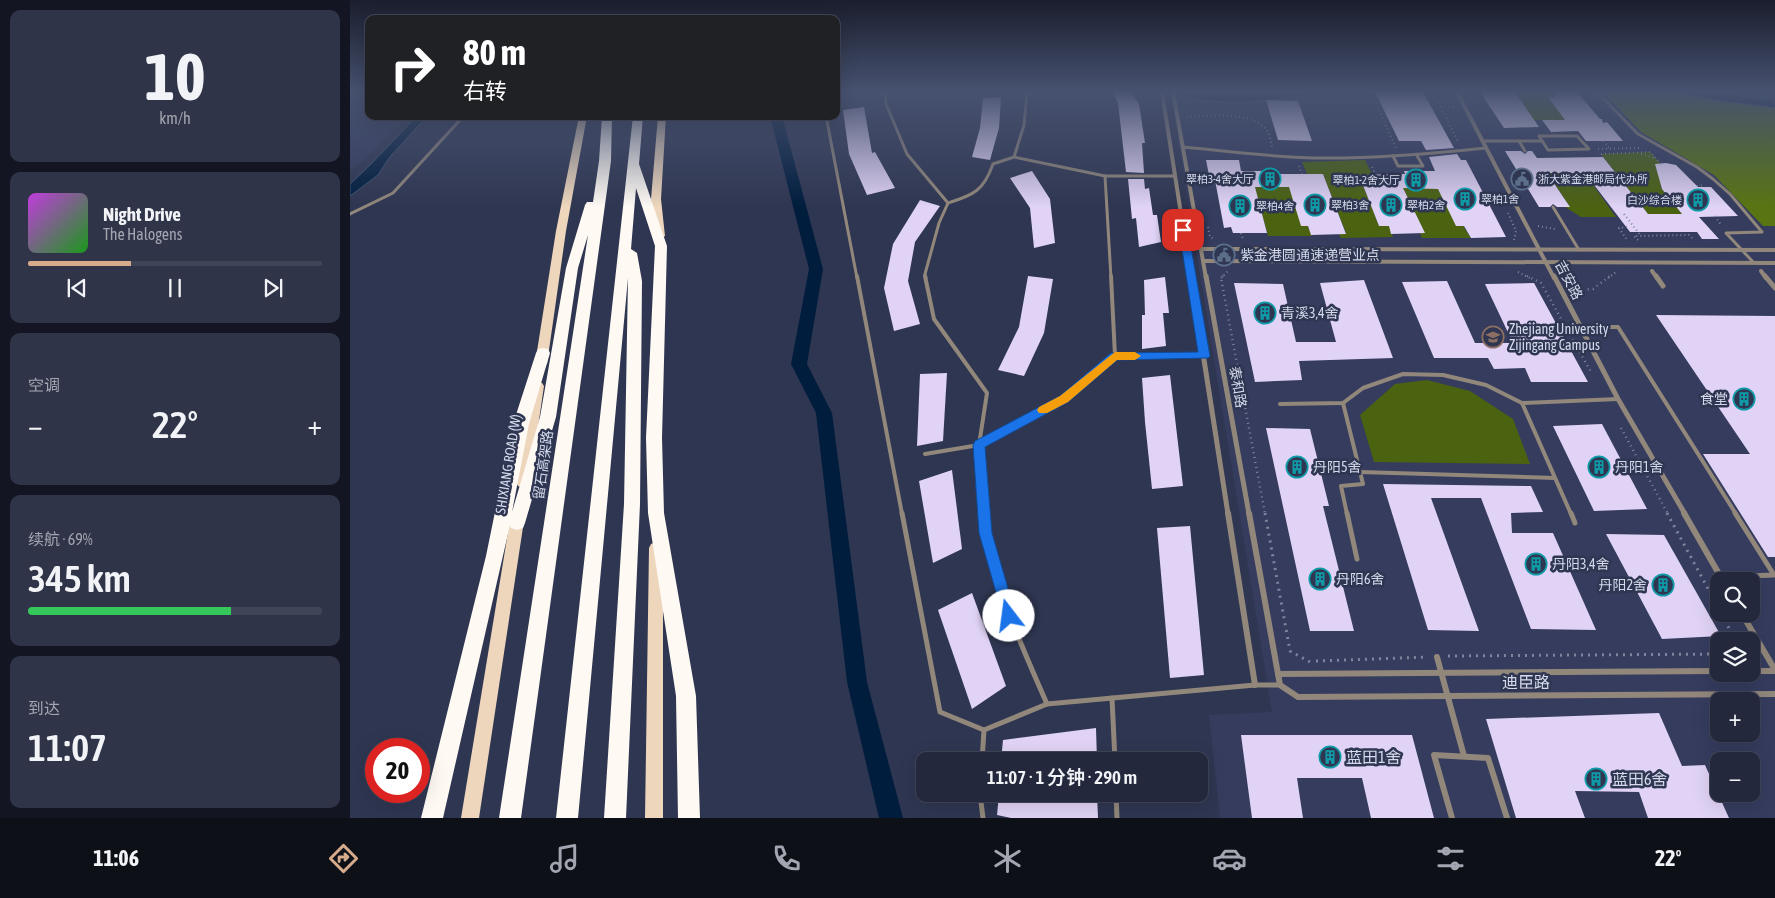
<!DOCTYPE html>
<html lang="zh">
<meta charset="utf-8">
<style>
:root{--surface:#23283d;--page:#2f3448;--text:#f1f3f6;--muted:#a3a6b0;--line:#404457;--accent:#d6ab8b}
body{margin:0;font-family:"Asap Condensed","Noto Sans SC",sans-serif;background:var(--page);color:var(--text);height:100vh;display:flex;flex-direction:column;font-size:19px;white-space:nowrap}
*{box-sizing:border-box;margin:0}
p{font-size:16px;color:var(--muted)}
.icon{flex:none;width:28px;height:28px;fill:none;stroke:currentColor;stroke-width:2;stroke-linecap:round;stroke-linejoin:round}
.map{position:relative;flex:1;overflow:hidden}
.side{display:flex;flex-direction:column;gap:10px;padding:10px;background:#131622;width:350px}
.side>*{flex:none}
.banner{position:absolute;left:15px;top:15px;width:475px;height:105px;border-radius:10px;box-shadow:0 5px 20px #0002,0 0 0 1px var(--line);background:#202124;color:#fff;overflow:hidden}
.controls{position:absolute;left:1360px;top:572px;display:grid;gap:10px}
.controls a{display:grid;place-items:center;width:50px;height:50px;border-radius:10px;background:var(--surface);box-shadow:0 5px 20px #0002,0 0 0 1px var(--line);font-size:25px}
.speed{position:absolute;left:15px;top:738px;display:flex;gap:10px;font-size:25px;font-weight:700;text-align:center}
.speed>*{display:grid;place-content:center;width:65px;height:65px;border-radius:50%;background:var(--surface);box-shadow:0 5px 20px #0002,0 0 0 1px var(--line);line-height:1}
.speed .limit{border:8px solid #d22;background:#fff;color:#111}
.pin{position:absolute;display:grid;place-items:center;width:42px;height:42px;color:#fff;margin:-21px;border-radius:10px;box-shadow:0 2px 8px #0006}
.me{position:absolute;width:55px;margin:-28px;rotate:345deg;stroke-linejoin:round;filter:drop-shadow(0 0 4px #0008)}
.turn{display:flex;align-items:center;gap:18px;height:105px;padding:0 15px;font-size:22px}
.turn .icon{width:65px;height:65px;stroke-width:2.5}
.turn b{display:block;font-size:35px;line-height:42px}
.big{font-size:38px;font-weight:600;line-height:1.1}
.side .widget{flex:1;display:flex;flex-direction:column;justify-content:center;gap:8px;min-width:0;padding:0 18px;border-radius:10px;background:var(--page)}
.side .dial{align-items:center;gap:0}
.dial b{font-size:65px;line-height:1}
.song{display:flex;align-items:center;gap:15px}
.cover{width:60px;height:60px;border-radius:8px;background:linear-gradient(135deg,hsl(290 70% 55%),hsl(120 70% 35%))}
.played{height:5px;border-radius:2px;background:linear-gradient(90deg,var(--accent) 35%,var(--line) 35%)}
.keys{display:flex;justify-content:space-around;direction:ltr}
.heat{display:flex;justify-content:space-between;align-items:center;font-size:28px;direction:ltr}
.charge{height:8px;border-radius:4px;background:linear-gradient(90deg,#34c759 69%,var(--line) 0)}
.trip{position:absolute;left:566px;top:752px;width:292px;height:50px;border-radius:10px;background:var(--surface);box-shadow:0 5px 20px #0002,0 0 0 1px var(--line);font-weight:600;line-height:50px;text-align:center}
.menu{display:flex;height:80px;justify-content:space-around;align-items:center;background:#0e1018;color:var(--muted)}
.menu .icon{width:35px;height:35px}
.menu .current{color:var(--accent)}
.menu b{font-size:22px;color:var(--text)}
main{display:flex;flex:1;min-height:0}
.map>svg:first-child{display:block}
</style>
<main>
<section class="side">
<div class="widget dial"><b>10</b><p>km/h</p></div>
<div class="widget">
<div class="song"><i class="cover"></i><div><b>Night Drive</b><p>The Halogens</p></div></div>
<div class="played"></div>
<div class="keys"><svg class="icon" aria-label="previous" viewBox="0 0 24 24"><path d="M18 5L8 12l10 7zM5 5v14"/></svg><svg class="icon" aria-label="pause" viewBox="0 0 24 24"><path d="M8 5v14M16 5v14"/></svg><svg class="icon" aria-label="next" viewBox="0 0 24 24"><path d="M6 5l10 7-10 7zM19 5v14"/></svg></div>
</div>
<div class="widget"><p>空调</p>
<div class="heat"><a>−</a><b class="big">22°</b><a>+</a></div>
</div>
<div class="widget"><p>续航 · 69%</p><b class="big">345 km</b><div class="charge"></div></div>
<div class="widget"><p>到达</p><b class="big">11:07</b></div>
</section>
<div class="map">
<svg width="1425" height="818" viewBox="0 0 1425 818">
<rect width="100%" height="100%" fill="#2f3651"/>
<g fill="#353c5e" fill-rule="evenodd">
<polygon points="0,92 19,92 19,116 58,116 13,161 0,170"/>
<path d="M820,92H1425V818H870L859,715L922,712ZM1369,581H1401V614H1369ZM1369,641H1401V674H1369ZM1369,701H1401V734H1369ZM1369,761H1401V794H1369Z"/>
</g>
<g fill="#4b6211">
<polygon points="1165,92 1202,92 1215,120 1184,120"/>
<polygon points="1300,152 1311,164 1320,186 1310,186 1332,214 1298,214 1251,154"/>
<polygon points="1015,160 1022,174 1009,175 1029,226 1039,226 1043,237 991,238 989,234 996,233 973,174 957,174 952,162"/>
<polygon points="1194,168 1231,168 1266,217 1231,217 1215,207 1220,207"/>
<polygon points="904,184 915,187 939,184 962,236 918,236"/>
<polygon points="1051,184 1086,185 1121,238 1072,238 1070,233 1074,233"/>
<polygon points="1077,380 1120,391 1163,419 1180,464 1024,462 1010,415 1045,384"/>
</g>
<polygon fill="#597412" points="1253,92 1330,92 1364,100 1425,108 1425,226 1413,226 1364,175 1291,132"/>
<g fill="#001d3e" stroke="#405572">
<path d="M825,92H969C939,101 851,109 825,92Z"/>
<polygon points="1330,92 1377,92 1391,96 1425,100 1425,108 1364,100"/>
<path d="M67,116H77L39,158L28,175L0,196V184C24,163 44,139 67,116Z"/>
</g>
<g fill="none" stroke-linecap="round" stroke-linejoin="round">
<polygon fill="#001d3e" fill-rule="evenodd" points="420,116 432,116 473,269 457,364 482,413 517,682 553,818 529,818 497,682 466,413 441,364 459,269"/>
</g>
<g fill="#e0d3f5">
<polygon points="762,92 781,92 789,104 795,143 792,143 794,173 776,172 768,103"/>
<polygon points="1025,92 1073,92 1104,148 1076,150 1071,141 1049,141"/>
<polygon points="1130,92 1165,92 1189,127 1154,128"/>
<polygon points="1202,92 1227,92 1250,119 1252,119 1253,123 1257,122 1273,141 1236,141 1228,131 1201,132 1192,120 1215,120 1198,97 1205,97"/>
<polygon points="651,97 649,128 640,160 622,157 630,128 633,98"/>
<polygon points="916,100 948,101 962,141 928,140"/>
<polygon points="514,107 522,153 525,152 545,188 517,195 499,154 493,110"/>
<polygon points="1155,151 1171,151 1175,154 1178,151 1182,151 1187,158 1253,157 1298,214 1332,214 1312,189 1305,164 1316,163 1326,165 1348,187 1361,187 1388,216 1349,217 1369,239 1352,239 1347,232 1280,232 1235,173 1197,173 1220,207 1207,207 1203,204 1200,207 1189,207"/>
<polygon points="1107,154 1111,160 1116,160 1156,237 1121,238 1114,226 1106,226 1088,189 1053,188 1075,233 1041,234 1039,226 1029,226 1009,175 1055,174 1054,171 1085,171 1079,157"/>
<polygon points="856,160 889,160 891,171 922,171 923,174 973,174 996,234 961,235 958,226 951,226 939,187 905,187 917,233 883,233 881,227 874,228 865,180 860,180"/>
<polygon points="682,171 700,199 705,243 684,248 680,208 660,178"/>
<polygon points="778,179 794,179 795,189 799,188 803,215 807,215 811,242 789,247 786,218 782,219"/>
<polygon points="570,200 590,206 565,242 558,281 570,324 544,331 534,288 543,244"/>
<polygon points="678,276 703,279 694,333 674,376 648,370 669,327"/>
<polygon points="815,277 819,313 813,313 816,346 792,349 792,315 795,315 794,280"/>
<polygon points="1014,280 1043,358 949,361 952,380 905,382 884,283 933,284 946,342 986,342 970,283"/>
<polygon points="1097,281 1125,343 1163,343 1135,284 1184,283 1238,382 1181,382 1175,368 1144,369 1138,358 1084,358 1052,282"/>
<polygon points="1306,315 1425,316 1425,557 1418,557 1353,454 1400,454"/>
<polygon points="597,373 593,441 567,446 570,374"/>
<polygon points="820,375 833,486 802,489 795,422 792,378"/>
<polygon points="1252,424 1297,509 1244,511 1203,426"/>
<polygon points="916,428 960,429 979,506 973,506 1004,631 960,631"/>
<polygon points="602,470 612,549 583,563 569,481"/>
<polygon points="1033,484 1181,486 1193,512 1161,513 1162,533 1203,533 1246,630 1181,629 1131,498 1081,498 1129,631 1078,630"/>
<polygon points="840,526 854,675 820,678 807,528"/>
<polygon points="1256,534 1314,535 1371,636 1312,639"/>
<polygon points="622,593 656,686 622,709 588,610"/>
<polygon points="1309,713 1332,766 1355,765 1379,818 1298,818 1289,792 1225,791 1235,818 1166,818 1136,719"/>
<polygon points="746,728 747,761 651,761 653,740"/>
<polygon points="891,735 1062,735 1084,818 1021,818 1012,778 947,778 953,818 902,818"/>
<polygon points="649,794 747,794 748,818 661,818 647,815"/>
</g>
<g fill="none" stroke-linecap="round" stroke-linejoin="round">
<g stroke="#7f859c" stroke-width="2" stroke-dasharray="1 3" stroke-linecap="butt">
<polyline points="1021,92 1046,148"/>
<polyline points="1083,92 1091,107 1105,107"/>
<polyline points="1091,107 1108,142"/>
<path d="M837,117C858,116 905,110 918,132C920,136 921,142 922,147"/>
<polyline points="1253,141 1260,149"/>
<polyline points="1248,149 1292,148"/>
<polyline points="1251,154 1300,152 1311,164"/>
<polyline points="1291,154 1305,158"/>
<polyline points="949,166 952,174"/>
<polyline points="1022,167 1025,174"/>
<polyline points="1347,186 1355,185"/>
<polyline points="1158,213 1166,231 1164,240"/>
<polyline points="1274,214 1291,236"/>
<polyline points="1365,216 1371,225"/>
<polyline points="1188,226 1205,229"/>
<polyline points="858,227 860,237 864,239"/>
<polyline points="1277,227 1269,228 1277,240"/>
<polyline points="891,233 893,239"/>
<polyline points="1288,240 1284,236 1339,235 1344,240"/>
<polyline points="1168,272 1180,278"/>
<polyline points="871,278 878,271"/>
<polyline points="1258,278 1266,272"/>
</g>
<g stroke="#7f859c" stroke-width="2.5" stroke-dasharray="1 4" stroke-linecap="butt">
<polyline points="873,276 871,278 915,514"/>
<polyline points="1177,276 1191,283 1241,372"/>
<polyline points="1224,294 1230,290 1243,289 1260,276"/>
<polyline points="1271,428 1318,514"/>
</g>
<g stroke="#7f859c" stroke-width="3" stroke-dasharray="2 5" stroke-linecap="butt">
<polyline points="915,513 940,651 960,662"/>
<polyline points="1317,513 1369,609"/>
<polyline points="1371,614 1383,635 1378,641"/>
<polyline points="1098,656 1369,654"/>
<polyline points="966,661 1078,657"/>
</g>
<g stroke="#92877b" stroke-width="3">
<polyline points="535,92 536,104 557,154 598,203 589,223 575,274 576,278"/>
<polyline points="677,92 674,125 664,157 755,176 824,176"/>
<polyline points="1247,92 1288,134 1347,167 1363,179 1380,194 1412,232 1376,233 1404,263"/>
<polyline points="108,116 110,120 130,116"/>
<polyline points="476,116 507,278"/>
<polygon points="1189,136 1227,136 1239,149 1198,150"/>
<polyline points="1132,141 1191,141"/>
<polyline points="1169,141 1175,151"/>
<path d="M833,147C877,151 921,157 965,158C1022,159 1079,154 1136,148"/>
<polyline points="1043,156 1048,166 1073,166 1066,154"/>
<polyline points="755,176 761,278"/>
<path d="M598,203C624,195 634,190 643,164L664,157"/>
<polyline points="1203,207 1229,250"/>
<polyline points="0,214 43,193 110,120"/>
</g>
<g stroke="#92877b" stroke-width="4">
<polyline points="507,276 552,514"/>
<polyline points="575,276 584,319 637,393 629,445 635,514"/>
<polyline points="1231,327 1268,327 1386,514"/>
<polyline points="765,356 854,356"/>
<polyline points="993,403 1013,484 991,486 997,514"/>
<polyline points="1172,403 1221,514"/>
<polyline points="930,404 993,403 1013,388 1053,374 1093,375 1136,385 1172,403 1268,399"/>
<polyline points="575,454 629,445 714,399 765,356 761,276"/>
<polyline points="1010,472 1205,478"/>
</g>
<g stroke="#92877b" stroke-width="5">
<polyline points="552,513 590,712 634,730 697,704 905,685 930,685"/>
<path d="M634,513C640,579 671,644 697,704"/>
<polyline points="997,513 1007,559"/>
<polyline points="1221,513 1225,523"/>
<polyline points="1371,577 1424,575 1385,513"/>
<polyline points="762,698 765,761"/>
<polyline points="632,761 634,730"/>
<polyline points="630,794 633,818"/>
<polyline points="766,794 767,818"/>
</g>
<g stroke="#92877b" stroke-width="4">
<polyline points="812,92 841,278"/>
<polyline points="823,92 856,278"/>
<polyline points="1107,92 1204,278"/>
<polyline points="851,249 1425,250"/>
<polyline points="853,261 1425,263"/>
<polyline points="1302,271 1307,278"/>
<polyline points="1411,271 1416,278"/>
</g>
<g stroke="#92877b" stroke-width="5">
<polyline points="841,276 878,514"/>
<polyline points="856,276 899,514"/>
<polyline points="1204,276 1268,399 1335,514"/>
<polyline points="1306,276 1313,286"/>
<polyline points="1415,276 1425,288"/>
</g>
<g stroke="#92877b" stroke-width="6">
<polyline points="878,513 905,685"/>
<polyline points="899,513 930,685 948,697 1425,694"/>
<polyline points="1334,513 1373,581"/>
<polyline points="1392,614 1425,670"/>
<polyline points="1087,657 1114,756"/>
<polyline points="1401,671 1425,671"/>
<polyline points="928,674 1369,671"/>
<polyline points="1102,818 1084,755 1138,758 1157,818"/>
</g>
<g fill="#edd6bc" fill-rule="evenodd">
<polygon points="229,116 237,116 216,231 197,364 191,368 185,364 206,231"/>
<polygon points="308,116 316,116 311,199 315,236 310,239 305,236 301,199"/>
<polygon points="188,381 192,383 194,386 180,482 178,486 173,488 168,486 166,482 182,386 184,383"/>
<polygon points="168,508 173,510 175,514 129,818 111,818 161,514 163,510"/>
<polygon points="306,542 311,544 313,548 313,818 295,818 299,548 301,544"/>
</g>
<g fill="#fef9f3" fill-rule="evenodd">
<polygon points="252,116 262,116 261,161 171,818 149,818 238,235 228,268 206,417 175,523 173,528 167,530 161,528 160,525 93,818 71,818 136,556 163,424 186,353 188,349 193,348 198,349 200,353 179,424 162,512 190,417 216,268 235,205 237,202 243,202 249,161"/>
<polygon points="283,116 293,116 289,164 317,246 312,438 314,513 346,696 350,818 328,818 326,696 298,513 296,438 305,246 286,188 281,249 287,253 292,281 290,504 276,818 254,818 274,504 278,278 228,818 206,818"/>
</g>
</g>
<linearGradient id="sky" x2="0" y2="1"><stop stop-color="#1a1e2d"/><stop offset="0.44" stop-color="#475270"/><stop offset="1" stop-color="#475270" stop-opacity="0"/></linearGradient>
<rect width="1425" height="207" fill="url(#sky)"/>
<polygon fill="#1a73e8" stroke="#114b97" points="833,227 838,230 860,356 858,358 767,360 718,402 635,447 642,533 666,616 664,620 659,622 654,620 629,533 623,445 625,441 710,396 761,353 848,352 829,230"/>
<polygon fill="#f59e0b" points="765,352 785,352 791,356 785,360 767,360 718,402 697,413 689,413 687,410 689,407 710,396"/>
<defs>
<g id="building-ring" transform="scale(1.125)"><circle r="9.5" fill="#2f3651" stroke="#0f9aa8" stroke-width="1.5"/><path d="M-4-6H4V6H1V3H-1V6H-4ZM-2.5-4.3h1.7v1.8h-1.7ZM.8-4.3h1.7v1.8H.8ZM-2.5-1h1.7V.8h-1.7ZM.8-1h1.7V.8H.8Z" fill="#0f9aa8"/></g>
<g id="civic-ring" transform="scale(1.125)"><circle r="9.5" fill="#2f3651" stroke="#5c6f8a" stroke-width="1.5"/><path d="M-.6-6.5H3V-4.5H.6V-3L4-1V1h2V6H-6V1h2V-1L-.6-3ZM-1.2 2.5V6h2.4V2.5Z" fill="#5c6f8a"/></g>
<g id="university-ring" transform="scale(1.125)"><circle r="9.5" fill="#2f3651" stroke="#8d6e63" stroke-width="1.5"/><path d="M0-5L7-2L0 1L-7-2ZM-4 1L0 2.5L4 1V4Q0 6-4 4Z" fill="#8d6e63"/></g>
</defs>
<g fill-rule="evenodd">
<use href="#building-ring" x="920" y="179"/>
<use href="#civic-ring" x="1172" y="179"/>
<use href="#building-ring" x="1066" y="180"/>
<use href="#building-ring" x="1115" y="199"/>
<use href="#building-ring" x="1348" y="200"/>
<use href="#building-ring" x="965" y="205"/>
<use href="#building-ring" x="1041" y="205"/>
<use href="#building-ring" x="890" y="206"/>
<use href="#civic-ring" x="874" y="255"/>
<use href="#building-ring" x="915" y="313"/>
<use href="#university-ring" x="1143" y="337"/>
<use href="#building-ring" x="1394" y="399"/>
<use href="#building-ring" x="947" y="467"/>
<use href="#building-ring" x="1249" y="467"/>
<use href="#building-ring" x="1186" y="564"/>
<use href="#building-ring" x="970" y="579"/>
<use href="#building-ring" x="1313" y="585"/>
<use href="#building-ring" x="980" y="757"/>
<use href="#building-ring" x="1246" y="779"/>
</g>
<g text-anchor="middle" stroke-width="5" stroke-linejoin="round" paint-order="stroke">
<g font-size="11" fill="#d4d9eb" stroke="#2f3651" text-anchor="start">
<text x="904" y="183" text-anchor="end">翠柏3-4舍大厅</text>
<text x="1188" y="183">浙大紫金港邮局代办所</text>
<text x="1050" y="184" text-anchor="end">翠柏1-2舍大厅</text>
<text x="1131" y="203">翠柏1舍</text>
<text x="1332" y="204" text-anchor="end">白沙综合楼</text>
<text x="981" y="209">翠柏3舍</text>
<text x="1057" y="209">翠柏2舍</text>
<text x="906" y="210">翠柏4舍</text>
</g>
<g font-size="14" fill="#d4d9eb" stroke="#2f3651" text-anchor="start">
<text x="890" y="260">紫金港圆通速递营业点</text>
<text x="931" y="318">青溪3,4舍</text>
<text x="1159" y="334">Zhejiang University<tspan x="1159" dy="16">Zijingang Campus</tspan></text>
<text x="1378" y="404" text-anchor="end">食堂</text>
<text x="963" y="472">丹阳5舍</text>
<text x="1265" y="472">丹阳1舍</text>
<text x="1202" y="569">丹阳3,4舍</text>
<text x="986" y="584">丹阳6舍</text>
<text x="1297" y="590" text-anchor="end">丹阳2舍</text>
</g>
<g font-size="14" fill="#d4d9eb" stroke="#2f3651">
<text transform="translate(1219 280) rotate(62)" y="5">吉安路</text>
<text transform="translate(888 387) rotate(80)" y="5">泰和路</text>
<text transform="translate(158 464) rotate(-81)" y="5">SHIXIANG ROAD (W)</text>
<text transform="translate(193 465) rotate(-82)" y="5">留石高架路</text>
</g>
<g font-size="16" fill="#d4d9eb" stroke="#2f3651">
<text x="1176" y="688">迪臣路</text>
</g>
<g font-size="16" fill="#d4d9eb" stroke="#2f3651" text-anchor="start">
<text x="996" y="763">蓝田1舍</text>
<text x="1262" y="785">蓝田6舍</text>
</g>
</g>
</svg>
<div class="controls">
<a><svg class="icon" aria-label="search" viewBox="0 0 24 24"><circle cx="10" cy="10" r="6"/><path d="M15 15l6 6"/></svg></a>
<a><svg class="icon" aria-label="layers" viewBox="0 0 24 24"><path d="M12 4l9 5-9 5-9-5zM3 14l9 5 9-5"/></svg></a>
<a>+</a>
<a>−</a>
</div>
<div class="speed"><div class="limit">20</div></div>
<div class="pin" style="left:833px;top:230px;background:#d93025"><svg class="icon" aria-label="arrive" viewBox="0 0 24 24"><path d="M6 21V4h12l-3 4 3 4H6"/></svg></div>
<svg class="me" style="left:659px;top:616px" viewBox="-20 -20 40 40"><circle r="19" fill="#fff"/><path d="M0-13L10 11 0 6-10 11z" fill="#1a73e8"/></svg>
<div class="trip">11:07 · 1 分钟 · 290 m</div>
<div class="banner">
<div class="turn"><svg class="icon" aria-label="right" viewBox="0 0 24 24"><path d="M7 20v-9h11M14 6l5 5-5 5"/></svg><div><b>80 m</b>右转</div></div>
</div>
</div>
</main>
<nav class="menu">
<b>11:06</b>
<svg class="icon current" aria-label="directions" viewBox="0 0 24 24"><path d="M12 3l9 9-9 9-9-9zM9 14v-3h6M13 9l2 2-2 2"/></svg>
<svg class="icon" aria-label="music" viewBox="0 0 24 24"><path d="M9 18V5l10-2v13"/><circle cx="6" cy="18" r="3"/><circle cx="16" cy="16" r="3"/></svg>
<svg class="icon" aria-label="phone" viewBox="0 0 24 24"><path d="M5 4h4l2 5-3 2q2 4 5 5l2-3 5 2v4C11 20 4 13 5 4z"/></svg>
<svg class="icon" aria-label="climate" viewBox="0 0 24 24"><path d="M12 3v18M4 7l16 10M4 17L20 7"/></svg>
<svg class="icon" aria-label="car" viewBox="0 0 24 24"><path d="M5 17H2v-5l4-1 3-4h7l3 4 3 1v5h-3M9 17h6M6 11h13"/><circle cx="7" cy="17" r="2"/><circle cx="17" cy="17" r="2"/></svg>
<svg class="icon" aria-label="filters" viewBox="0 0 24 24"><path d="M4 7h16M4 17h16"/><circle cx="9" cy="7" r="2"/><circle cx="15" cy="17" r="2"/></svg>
<b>22°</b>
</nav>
